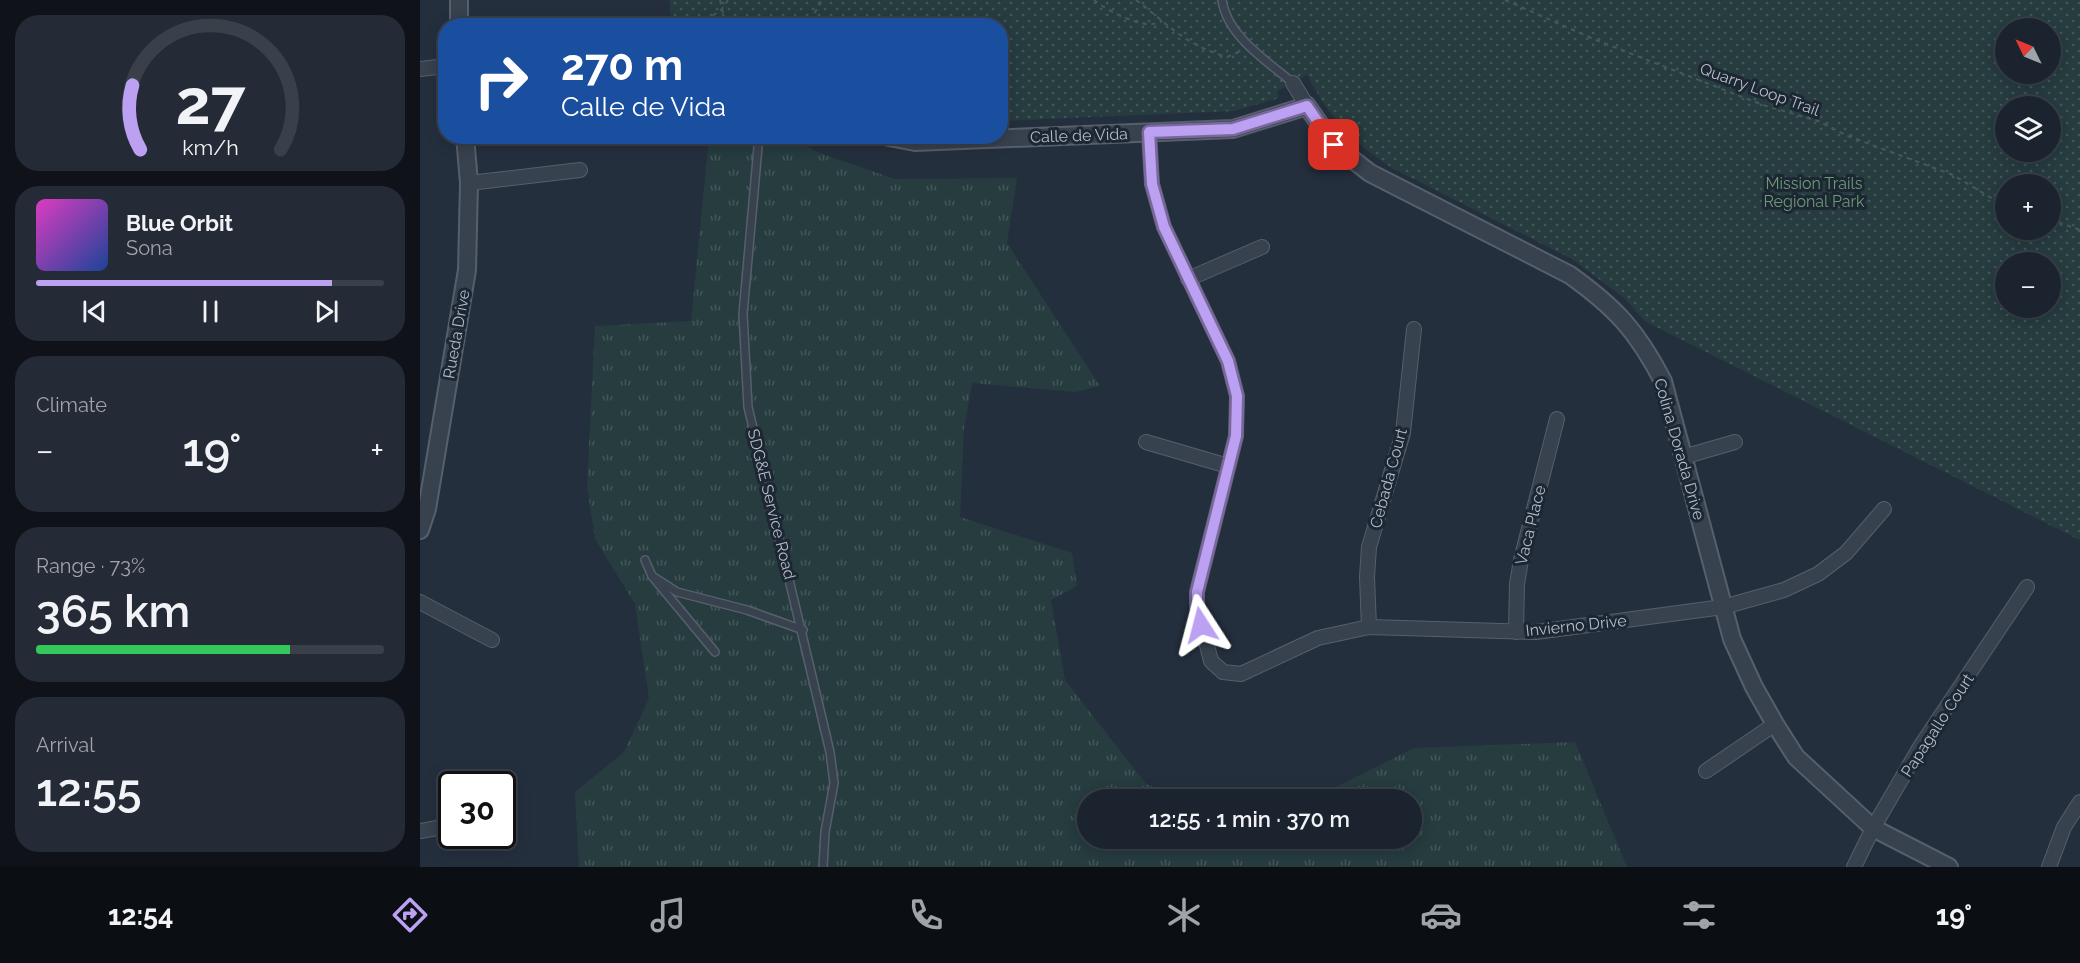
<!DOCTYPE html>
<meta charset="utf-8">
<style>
:root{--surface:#1b232e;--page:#242b36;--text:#f1f3f6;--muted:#a0a4aa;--line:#39404a;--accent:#bca0f2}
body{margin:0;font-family:Raleway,sans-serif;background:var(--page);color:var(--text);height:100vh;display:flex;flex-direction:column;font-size:22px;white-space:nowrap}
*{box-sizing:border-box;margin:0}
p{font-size:20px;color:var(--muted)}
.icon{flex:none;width:33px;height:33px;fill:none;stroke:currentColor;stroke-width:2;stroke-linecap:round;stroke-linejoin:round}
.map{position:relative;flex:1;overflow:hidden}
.sheet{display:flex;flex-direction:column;gap:15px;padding:15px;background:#0f1319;width:420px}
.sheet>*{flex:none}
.guide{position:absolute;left:18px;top:18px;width:570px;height:126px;border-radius:24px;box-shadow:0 3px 15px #0003,0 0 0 2px var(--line);background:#1a4fa0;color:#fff;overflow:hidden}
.needle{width:39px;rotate:313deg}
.fabs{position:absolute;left:1575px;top:18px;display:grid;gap:12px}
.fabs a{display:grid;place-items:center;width:66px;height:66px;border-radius:50%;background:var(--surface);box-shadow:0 3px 15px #0003,0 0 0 2px var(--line);font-size:30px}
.speed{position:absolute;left:18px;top:771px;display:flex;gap:12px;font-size:30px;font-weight:700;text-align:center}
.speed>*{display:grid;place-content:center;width:78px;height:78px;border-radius:50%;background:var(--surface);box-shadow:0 3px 15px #0003,0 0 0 2px var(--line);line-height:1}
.speed .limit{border:3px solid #111;border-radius:9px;background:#fff;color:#111}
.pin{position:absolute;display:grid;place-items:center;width:51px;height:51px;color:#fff;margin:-26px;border-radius:12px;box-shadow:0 3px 9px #0006}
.me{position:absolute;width:66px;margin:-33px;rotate:351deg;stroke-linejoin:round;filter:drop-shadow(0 0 4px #0008)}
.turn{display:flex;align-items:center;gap:21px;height:126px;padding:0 24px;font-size:27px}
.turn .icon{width:78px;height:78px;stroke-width:2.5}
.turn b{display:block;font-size:42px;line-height:51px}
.big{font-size:45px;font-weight:600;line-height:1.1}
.sheet .widget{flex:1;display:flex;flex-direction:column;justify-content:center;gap:9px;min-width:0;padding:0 21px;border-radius:24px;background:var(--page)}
.sheet .dial{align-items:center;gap:0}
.dial svg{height:156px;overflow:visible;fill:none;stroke:var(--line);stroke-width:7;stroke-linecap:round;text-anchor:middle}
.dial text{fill:var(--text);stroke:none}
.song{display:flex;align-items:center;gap:18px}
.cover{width:72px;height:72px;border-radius:9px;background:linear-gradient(135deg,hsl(310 70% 55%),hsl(220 70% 35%))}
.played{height:6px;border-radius:3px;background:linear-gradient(90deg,var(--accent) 85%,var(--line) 85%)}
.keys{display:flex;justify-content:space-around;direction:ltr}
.heat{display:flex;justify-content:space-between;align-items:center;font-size:33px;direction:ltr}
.charge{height:9px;border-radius:4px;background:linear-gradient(90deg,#34c759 73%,var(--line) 0)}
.trip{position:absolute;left:657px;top:789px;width:345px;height:60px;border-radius:30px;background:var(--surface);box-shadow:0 3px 15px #0003,0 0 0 2px var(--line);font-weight:600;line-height:60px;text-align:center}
.tab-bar{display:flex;height:96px;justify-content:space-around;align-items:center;background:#0b0e12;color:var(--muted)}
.tab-bar .icon{width:42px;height:42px}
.tab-bar .active{color:var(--accent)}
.tab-bar b{font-size:27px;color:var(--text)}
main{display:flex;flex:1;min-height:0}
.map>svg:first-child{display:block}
</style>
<main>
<section class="sheet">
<div class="widget dial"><svg viewBox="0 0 100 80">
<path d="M14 69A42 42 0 1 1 86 69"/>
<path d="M14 69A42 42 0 0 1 10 36" stroke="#bca0f2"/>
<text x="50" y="56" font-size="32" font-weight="700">27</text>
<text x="50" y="72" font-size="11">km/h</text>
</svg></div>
<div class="widget">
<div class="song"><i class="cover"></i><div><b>Blue Orbit</b><p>Sona</p></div></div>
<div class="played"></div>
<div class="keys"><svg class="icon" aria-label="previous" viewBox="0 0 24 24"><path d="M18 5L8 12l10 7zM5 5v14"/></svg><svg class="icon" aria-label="pause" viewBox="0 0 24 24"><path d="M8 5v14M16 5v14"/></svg><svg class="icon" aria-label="next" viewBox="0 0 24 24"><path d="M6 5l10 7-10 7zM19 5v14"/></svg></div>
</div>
<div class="widget"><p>Climate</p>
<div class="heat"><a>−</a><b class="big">19°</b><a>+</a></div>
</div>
<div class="widget"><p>Range · 73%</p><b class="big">365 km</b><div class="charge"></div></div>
<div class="widget"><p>Arrival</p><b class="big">12:55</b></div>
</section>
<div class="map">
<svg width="1660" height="867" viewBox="0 0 1660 867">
<defs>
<pattern id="grass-tufts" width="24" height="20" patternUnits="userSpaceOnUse" patternTransform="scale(1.5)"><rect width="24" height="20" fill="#263c3f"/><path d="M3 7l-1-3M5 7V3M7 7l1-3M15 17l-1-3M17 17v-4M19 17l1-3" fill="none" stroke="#435659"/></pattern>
<pattern id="park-dots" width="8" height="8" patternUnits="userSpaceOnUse" patternTransform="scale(1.5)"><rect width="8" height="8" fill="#263c3f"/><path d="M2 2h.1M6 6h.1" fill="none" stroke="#435659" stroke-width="1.8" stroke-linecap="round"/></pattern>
</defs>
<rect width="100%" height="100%" fill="#242f3e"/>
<polygon fill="url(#grass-tufts)" points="289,137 373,137 397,152 475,179 597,178 587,243 680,386 655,392 552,383 544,429 540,517 652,553 657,586 631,600 645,680 726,784 764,799 668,800 668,838 992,838 992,800 892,799 994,748 1155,742 1207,867 159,867 155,792 204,752 229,698 215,604 175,539 167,486 175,326 271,321"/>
<path fill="url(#park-dots)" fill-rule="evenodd" d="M250,0H1660V540L1226,322L1204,298L1152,259L972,168C932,142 909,117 887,75L857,91L859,98L814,111L581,121L580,26L251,25ZM1586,28H1630V74H1586ZM1586,106H1630V152H1586ZM1586,184H1630V230H1586ZM1586,262H1630V308H1586Z"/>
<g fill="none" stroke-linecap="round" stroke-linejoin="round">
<g stroke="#565f6c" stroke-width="10">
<g id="service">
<path d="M802,0C807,36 847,61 873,83"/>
<polyline points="339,136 323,314 328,407 410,752 414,783 405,832 403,867"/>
<polyline points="225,560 232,576 295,652"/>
<polyline points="232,576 257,592 327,610 383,630"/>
</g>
</g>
<g stroke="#565f6c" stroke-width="16">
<g id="minor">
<polyline points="0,69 26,66"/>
<polyline points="873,83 887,106"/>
<polyline points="729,132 732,184 744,227 808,361 817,396 816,436 777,592 777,606 791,661 803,672 821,674 898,638 949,627 1116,632 1303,607 1364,590 1398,574 1426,553 1464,509"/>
<polyline points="49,183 160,170"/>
<polyline points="768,279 842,247"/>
<polyline points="726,442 808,466"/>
<polyline points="1263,457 1315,442"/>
<polyline points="0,602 72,640"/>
<polyline points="949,627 947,577 949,547 983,433 994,329"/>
<polyline points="1096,632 1097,584 1101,560 1137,419"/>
<polyline points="1286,771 1355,724"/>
<polyline points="0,831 17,828"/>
<polyline points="1434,867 1453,828 1500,747 1607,587"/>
<polyline points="1629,867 1644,827 1660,802"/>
</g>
</g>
<g stroke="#565f6c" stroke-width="20">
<g id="tertiary">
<polyline points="39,0 39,26"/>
<path d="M464,136L495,142L813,129L887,106L914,145L950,173L1150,275C1196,308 1217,331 1243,381L1312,639L1334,687L1355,724L1376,757L1453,828L1529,867"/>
<polyline points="0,530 7,509 47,270 49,183 45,136"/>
</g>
</g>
<g stroke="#44595c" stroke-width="2" stroke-dasharray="4.5 4.5" stroke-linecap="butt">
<polyline points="300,0 306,26"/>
<path d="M674,0C687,11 727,32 742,21"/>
<path d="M716,0C749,25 765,45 807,57L821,51"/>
<polyline points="1085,0 1176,40 1343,105 1398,121 1428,136 1533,175 1573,199 1586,203"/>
<polyline points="288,19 309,26"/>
<polyline points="278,26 302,9 308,0"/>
<polyline points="382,26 393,16 402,0"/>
<polyline points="1630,219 1660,230"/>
</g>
<use href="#service" stroke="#38414e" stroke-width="7"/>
<use href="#minor" stroke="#38414e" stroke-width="14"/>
<use href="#tertiary" stroke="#38414e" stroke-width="16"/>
</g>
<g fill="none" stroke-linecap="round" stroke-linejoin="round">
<g stroke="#7a689d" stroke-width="15">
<polyline id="route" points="781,625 777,606 777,592 816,436 817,396 808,361 744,227 732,184 729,132 813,129 887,106 914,145"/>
</g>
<use href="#route" stroke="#bca0f2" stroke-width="10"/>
</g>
<g text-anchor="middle" stroke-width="6" stroke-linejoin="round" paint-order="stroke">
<g font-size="16" fill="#b4bcc9" stroke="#1d2633">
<text transform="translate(1340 89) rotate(20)" y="6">Quarry Loop Trail</text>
<text transform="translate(659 135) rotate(-2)" y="6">Calle de Vida</text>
<text transform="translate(36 334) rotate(-80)" y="6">Rueda Drive</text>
<text transform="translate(1260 449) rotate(74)" y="6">Colina Dorada Drive</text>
<text transform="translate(968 478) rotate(-75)" y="6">Cebada Court</text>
<text transform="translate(352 504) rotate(76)" y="6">SDG&amp;E Service Road</text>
<text transform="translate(1110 525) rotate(-76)" y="6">Vaca Place</text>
<text transform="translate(1156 625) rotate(-6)" y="6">Invierno Drive</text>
<text transform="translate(1517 725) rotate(-57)" y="6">Papagallo Court</text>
</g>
<g font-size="16" fill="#6b9a76" stroke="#1d2633">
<text x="1394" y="189">Mission Trails<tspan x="1394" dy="18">Regional Park</tspan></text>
</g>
</g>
</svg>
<div class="fabs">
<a><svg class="needle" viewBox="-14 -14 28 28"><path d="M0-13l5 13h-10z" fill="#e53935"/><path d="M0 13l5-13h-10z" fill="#a0a4aa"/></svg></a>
<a><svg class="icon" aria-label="layers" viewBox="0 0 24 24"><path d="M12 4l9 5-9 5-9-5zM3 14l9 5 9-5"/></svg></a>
<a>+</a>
<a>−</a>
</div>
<div class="speed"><div class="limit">30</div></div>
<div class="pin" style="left:914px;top:145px;background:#d93025"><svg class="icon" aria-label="arrive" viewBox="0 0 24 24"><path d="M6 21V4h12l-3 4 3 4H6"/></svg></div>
<svg class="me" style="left:781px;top:625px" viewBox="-20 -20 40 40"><path d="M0-17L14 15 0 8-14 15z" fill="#bca0f2" stroke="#fff" stroke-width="4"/></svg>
<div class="trip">12:55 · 1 min · 370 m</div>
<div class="guide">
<div class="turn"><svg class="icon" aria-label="right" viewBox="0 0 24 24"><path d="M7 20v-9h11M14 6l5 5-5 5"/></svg><div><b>270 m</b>Calle de Vida</div></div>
</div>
</div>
</main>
<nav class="tab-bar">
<b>12:54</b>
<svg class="icon active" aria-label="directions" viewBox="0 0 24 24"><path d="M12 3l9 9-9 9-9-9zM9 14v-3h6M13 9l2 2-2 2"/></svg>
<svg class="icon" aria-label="music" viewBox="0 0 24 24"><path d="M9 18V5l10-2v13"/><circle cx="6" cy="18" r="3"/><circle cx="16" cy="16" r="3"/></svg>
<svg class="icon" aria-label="phone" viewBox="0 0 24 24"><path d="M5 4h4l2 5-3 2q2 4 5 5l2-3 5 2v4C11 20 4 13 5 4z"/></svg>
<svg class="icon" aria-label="climate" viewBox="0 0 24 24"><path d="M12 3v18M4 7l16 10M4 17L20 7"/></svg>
<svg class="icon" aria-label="car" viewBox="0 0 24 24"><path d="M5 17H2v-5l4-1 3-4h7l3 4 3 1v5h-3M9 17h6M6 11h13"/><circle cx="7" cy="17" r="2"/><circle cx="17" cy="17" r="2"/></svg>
<svg class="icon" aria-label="filters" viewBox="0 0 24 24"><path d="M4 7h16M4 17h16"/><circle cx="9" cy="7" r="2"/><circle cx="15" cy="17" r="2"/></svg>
<b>19°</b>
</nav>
